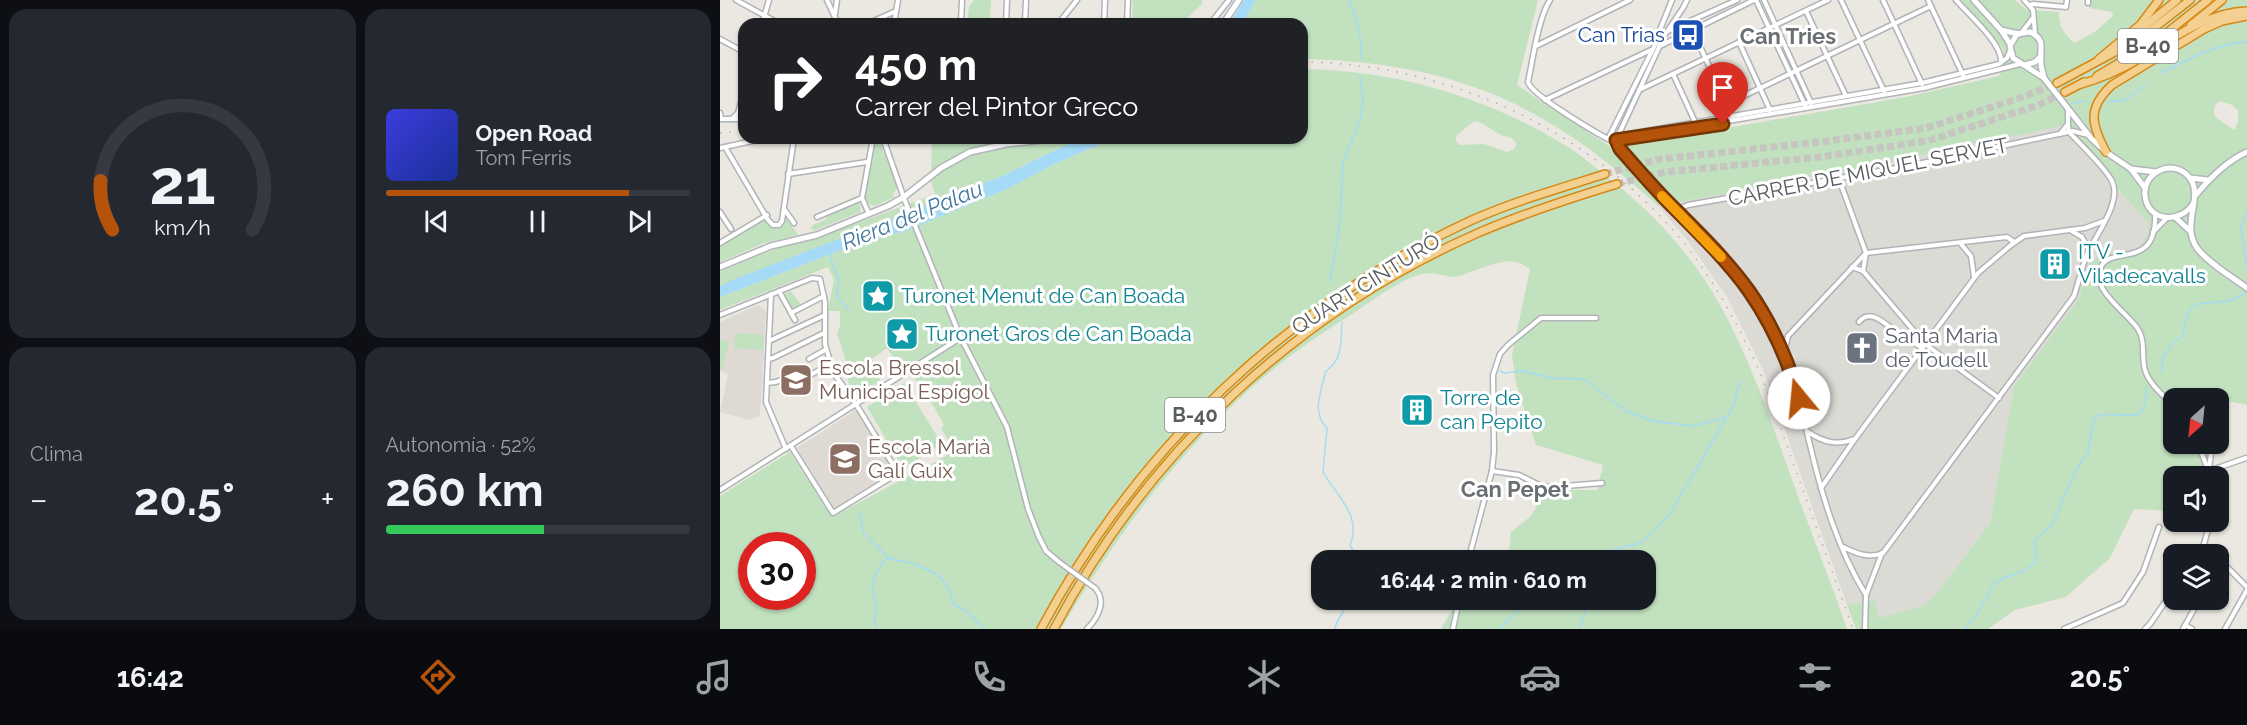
<!DOCTYPE html>
<html lang="es">
<meta charset="utf-8">
<style>
:root{--surface:#171b24;--page:#242831;--text:#f1f3f6;--muted:#9ea1a6;--line:#363941;--accent:#b45309}
body{margin:0;font-family:Raleway,sans-serif;background:var(--page);color:var(--text);height:100vh;display:flex;flex-direction:column;font-size:22px;white-space:nowrap}
*{box-sizing:border-box;margin:0}
p{font-size:20px;color:var(--muted)}
.icon{flex:none;width:33px;height:33px;fill:none;stroke:currentColor;stroke-width:2;stroke-linecap:round;stroke-linejoin:round}
.map{position:relative;flex:1;overflow:hidden}
.details{display:flex;flex-direction:column;gap:9px;padding:9px;background:#0d0f14;width:720px}
.details>*{flex:none}
.banner{position:absolute;left:18px;top:18px;width:570px;height:126px;border-radius:18px;box-shadow:0 2px 4px #0004;background:#202124;color:#fff;overflow:hidden}
.needle{width:39px;rotate:207deg}
.buttons{position:absolute;left:1443px;top:388px;display:grid;gap:12px}
.buttons a{display:grid;place-items:center;width:66px;height:66px;border-radius:12px;background:var(--surface);box-shadow:0 2px 4px #0004;font-size:30px}
.speed{position:absolute;left:18px;top:532px;display:flex;gap:12px;font-size:30px;font-weight:700;text-align:center}
.speed>*{display:grid;place-content:center;width:78px;height:78px;border-radius:50%;background:var(--surface);box-shadow:0 2px 4px #0004;line-height:1}
.speed .limit{border:9px solid #d22;background:#fff;color:#111}
.pin{position:absolute;display:grid;place-items:center;width:51px;height:51px;color:#fff;margin:-62px -26px;border-radius:50% 50% 50% 0;rotate:-45deg;box-shadow:0 0 6px #0007}
.pin .icon{rotate:45deg}
.me{position:absolute;width:66px;margin:-33px;rotate:343deg;stroke-linejoin:round;filter:drop-shadow(0 0 4px #0008)}
.turn{display:flex;align-items:center;gap:21px;height:126px;padding:0 18px;font-size:27px}
.turn .icon{width:78px;height:78px;stroke-width:2.5}
.turn b{display:block;font-size:42px;line-height:51px}
.big{font-size:45px;font-weight:700;line-height:1.1}
.details .tile{flex:1;display:flex;flex-direction:column;justify-content:center;gap:9px;min-width:0;padding:0 21px;border-radius:18px;background:var(--page)}
.details .dial{align-items:center;gap:0}
.dial svg{height:156px;overflow:visible;fill:none;stroke:var(--line);stroke-width:7;stroke-linecap:round;text-anchor:middle}
.dial text{fill:var(--text);stroke:none}
.song{display:flex;align-items:center;gap:18px}
.cover{width:72px;height:72px;border-radius:9px;background:linear-gradient(135deg,hsl(240 70% 55%),hsl(230 70% 35%))}
.played{height:6px;border-radius:3px;background:linear-gradient(90deg,var(--accent) 80%,var(--line) 80%)}
.keys{display:flex;justify-content:space-around;direction:ltr}
.heat{display:flex;justify-content:space-between;align-items:center;font-size:33px;direction:ltr}
.charge{height:9px;border-radius:4px;background:linear-gradient(90deg,#34c759 52%,var(--line) 0)}
.details .tiles{flex:1;display:grid;gap:9px;grid-template-columns:repeat(2,1fr)}
.trip{position:absolute;left:591px;top:550px;width:345px;height:60px;border-radius:18px;background:var(--surface);box-shadow:0 2px 4px #0004;font-weight:700;line-height:60px;text-align:center}
.menu{display:flex;height:96px;justify-content:space-around;align-items:center;background:#090b0e;color:var(--muted)}
.menu .icon{width:42px;height:42px}
.menu .current{color:var(--accent)}
.menu b{font-size:27px;color:var(--text)}
main{display:flex;flex:1;min-height:0}
.map>svg:first-child{display:block}
</style>
<main>
<section class="details">
<div class="tiles">
<div class="tile dial"><svg viewBox="0 0 100 80">
<path d="M14 69A42 42 0 1 1 86 69"/>
<path d="M14 69A42 42 0 0 1 8 44" stroke="#b45309"/>
<text x="50" y="56" font-size="32" font-weight="700">21</text>
<text x="50" y="72" font-size="11">km/h</text>
</svg></div>
<div class="tile">
<div class="song"><i class="cover"></i><div><b>Open Road</b><p>Tom Ferris</p></div></div>
<div class="played"></div>
<div class="keys"><svg class="icon" aria-label="previous" viewBox="0 0 24 24"><path d="M18 5L8 12l10 7zM5 5v14"/></svg><svg class="icon" aria-label="pause" viewBox="0 0 24 24"><path d="M8 5v14M16 5v14"/></svg><svg class="icon" aria-label="next" viewBox="0 0 24 24"><path d="M6 5l10 7-10 7zM19 5v14"/></svg></div>
</div>
<div class="tile"><p>Clima</p>
<div class="heat"><a>−</a><b class="big">20.5°</b><a>+</a></div>
</div>
<div class="tile"><p>Autonomía · 52%</p><b class="big">260 km</b><div class="charge"></div></div>
</div>
</section>
<div class="map">
<svg width="1527" height="629" viewBox="0 0 1527 629">
<rect width="100%" height="100%" fill="#ebe8e1"/>
<polygon fill="#dcdad5" points="1341,126 1429,224 1427,235 1421,246 1413,250 1390,254 1371,262 1358,300 1294,387 1270,523 1216,594 1205,605 1159,618 1153,600 1127,605 1045,374 1007,297 968,241 938,206 1161,164"/>
<g fill="#ded9d2">
<polygon points="38,305 46,311 40,416 30,420 0,412 8,374 0,371 0,322"/>
<polygon points="136,410 174,471 114,508 77,448"/>
</g>
<g fill="#c2e1bf" fill-rule="evenodd">
<polygon points="254,0 271,0 270,24 247,24 249,7"/>
<polygon points="413,0 482,0 482,4 461,24 412,24"/>
<path d="M536,0H818L797,85L892,148L1186,97L1279,76L1284,60L1283,49L1241,0H1295L1307,10L1339,12C1339,27 1343,33 1355,43L1376,31L1393,16L1392,12L1369,8L1370,0H1527V405L1493,398L1454,399V444H1486L1482,477H1454L1453,511L1414,509L1390,558L1346,597L1295,610L1268,629H1136L1127,605L1154,600L1159,618L1205,605L1216,594L1270,523L1294,387L1358,300L1371,262L1379,256L1413,250L1421,246L1427,235L1429,224L1342,126L1161,164L938,206C887,159 828,114 762,90C704,68 643,60 582,59V24H522ZM1501,101L1512,105L1518,110V122L1514,130L1495,117C1493,111 1494,103 1501,101Z"/>
<path d="M582,69C673,70 764,96 841,143C861,154 878,170 896,184C938,218 975,259 1001,307C1033,365 1053,427 1075,488C1092,535 1111,582 1127,629H721L738,600H926V561H788L791,532L811,516L826,490H877L883,465L816,445L796,384L792,355L810,269L800,263L791,261C774,262 755,271 739,276C728,280 714,268 695,276C667,287 643,308 618,323C499,397 411,510 341,629H0V496L70,452L112,517L226,456L233,449L221,428L224,425L213,405L187,368L182,370L167,348L152,359L161,383L138,397L129,387L127,372L124,367L126,361L117,334L120,326V311H108L114,280L108,267L0,310V297L139,243L186,231L289,188L338,162L396,138H582ZM754,121C766,123 771,130 781,135C787,137 791,137 795,141L796,145L794,149L787,152L764,144L739,145L736,141V136ZM32,546H82V597H32Z"/>
<polygon points="212,138 361,138 280,177 0,286 0,272 29,259 68,245 90,241 215,194 211,181"/>
<polygon points="156,139 159,140 178,187 173,194 174,197 155,206 149,204 145,197"/>
<polygon points="139,202 141,208 140,212 93,231 92,228 89,229 93,225 105,220 108,215"/>
<polygon points="64,215 78,235 44,243 0,262 0,244 43,218 50,226 57,228 61,226"/>
<polygon points="71,291 81,305 72,310 63,295"/>
<polygon points="15,333 44,335 43,350 14,348"/>
<polygon points="0,339 9,342 2,370 0,369"/>
<polygon points="184,383 222,444 183,468 147,407"/>
</g>
<g fill="#a5dbf7">
<polygon points="524,0 536,0 522,24 509,24"/>
<polygon points="361,138 396,138 338,162 289,188 186,231 139,243 0,297 0,286 15,279 280,177"/>
</g>
<g fill="none" stroke-linecap="round" stroke-linejoin="round">
<g stroke="#a5dbf7" stroke-width="1.5">
<path d="M629,0C637,19 643,38 641,59"/>
<polyline points="1440,73 1482,53 1513,43 1527,42"/>
<polyline points="1389,102 1405,100 1426,85"/>
<polyline points="1352,103 1366,101"/>
<polyline points="1527,211 1521,227 1527,268"/>
<polyline points="109,254 119,281 117,296 129,310"/>
<polyline points="610,281 620,221 623,162 640,120 643,101 640,76"/>
<path d="M622,322C621,341 623,359 606,371C601,392 591,412 607,428L603,472C615,494 643,516 630,545L640,561"/>
<polyline points="780,371 784,373 803,371 831,378 864,379 906,411 933,421 973,426 1007,417 1017,399 1015,394 1021,382"/>
<polyline points="1441,373 1443,358 1452,344 1463,335 1466,318 1470,309 1477,304 1510,301 1527,292"/>
<path d="M140,512L143,532L168,557C162,563 154,575 153,582C151,596 160,606 154,621L157,629"/>
<path d="M168,557C176,562 183,560 191,563C216,572 228,577 233,604L245,610L265,629"/>
<polyline points="879,561 885,552 920,543 930,535 949,515 1006,419"/>
<polyline points="615,629 616,624 630,600"/>
<polyline points="779,629 804,606 814,600"/>
<polyline points="860,629 866,607 863,600"/>
<path d="M1245,629L1258,613L1273,585L1279,580L1304,571L1316,562L1315,540L1332,525L1356,470L1368,452L1374,418C1388,408 1414,422 1422,411C1426,406 1425,394 1427,387"/>
</g>
<g stroke="#c6c5c1" stroke-width="7" stroke-dasharray="7 3.5" stroke-linecap="butt">
<polyline points="885,174 940,159 1100,142 1206,128 1303,97 1335,84"/>
<polyline points="897,184 945,172 1100,157 1207,141 1316,106 1345,92"/>
</g>
<g stroke="#b1b4b7" stroke-width="7">
<g id="street">
<polyline points="16,0 60,24"/>
<polyline points="107,0 118,24"/>
<path d="M830,0C818,19 813,59 808,82C811,95 881,136 896,143L900,149"/>
<polyline points="1036,0 1085,105"/>
<polyline points="1044,0 1091,103"/>
<polyline points="1121,0 1164,91"/>
<polyline points="1163,0 1202,84"/>
<polyline points="1208,0 1243,75"/>
<path d="M1236,0C1248,14 1284,45 1281,63"/>
<polyline points="1304,0 1313,10 1315,34"/>
<polyline points="1368,3 1368,0"/>
<polyline points="1310,5 1313,4 1346,7 1347,0"/>
<polyline points="1086,11 1126,96"/>
<polyline points="115,14 117,0"/>
<polyline points="42,24 49,0"/>
<polyline points="147,24 176,11"/>
<polyline points="174,24 178,0"/>
<polyline points="241,24 242,0"/>
<polyline points="286,24 287,0"/>
<polyline points="305,24 306,0"/>
<polyline points="338,24 357,0"/>
<polyline points="384,24 385,0"/>
<polyline points="407,24 408,0"/>
<polyline points="490,24 509,0"/>
<polyline points="972,29 1013,118"/>
<polyline points="948,31 1017,0"/>
<polyline points="1302,32 1312,19"/>
<polyline points="944,36 963,8 967,0"/>
<polyline points="0,39 24,52"/>
<polyline points="1019,42 1050,110"/>
<polyline points="816,46 910,0"/>
<polyline points="940,46 1034,0"/>
<polyline points="953,74 976,124"/>
<polyline points="919,90 1108,0"/>
<polyline points="825,100 931,50"/>
<polyline points="1007,104 1211,6"/>
<polyline points="0,113 1,119"/>
<polyline points="0,119 24,119"/>
<polyline points="12,119 18,113 24,91"/>
<polyline points="1340,134 1348,124 1348,109"/>
<polyline points="890,135 903,135 1202,83 1279,64 1287,58 1290,51"/>
<polyline points="898,136 941,43"/>
<polyline points="889,137 937,41 937,37 952,0"/>
<polyline points="163,138 185,201 240,336 287,427 308,509 319,537 326,551 339,562"/>
<polyline points="896,140 1204,88 1300,64"/>
<polyline points="5,147 48,220 53,225 59,225 62,221 74,138"/>
<polyline points="0,148 46,138"/>
<polyline points="68,174 147,162"/>
<polyline points="1119,179 1146,253 1143,271"/>
<path d="M941,195C993,249 1047,301 1072,374C1080,397 1084,422 1090,445C1102,496 1118,550 1146,595"/>
<polyline points="64,209 74,223"/>
<polyline points="956,210 968,205 1193,165 1353,131 1368,135"/>
<polyline points="0,212 11,229"/>
<polyline points="149,214 142,198 153,138"/>
<path d="M1435,214C1437,269 1394,246 1382,265C1367,288 1408,313 1418,329C1426,341 1421,357 1425,370C1429,384 1444,396 1454,406"/>
<polyline points="97,217 142,198"/>
<polyline points="1350,230 1362,237 1369,250"/>
<polyline points="1433,232 1447,218"/>
<polyline points="0,243 47,215"/>
<polyline points="1241,244 1251,256 1254,277"/>
<polyline points="1132,267 1143,271 1205,344 1279,398"/>
<polyline points="59,291 75,320"/>
<polyline points="51,294 46,402 66,449"/>
<polyline points="71,313 104,296"/>
<polyline points="0,315 92,278 100,279 105,302 105,344 113,372 139,409 178,473 113,513 71,446"/>
<path d="M1139,322C1151,306 1169,328 1180,335C1188,340 1195,343 1202,348"/>
<polyline points="49,341 105,315"/>
<polyline points="1064,354 1068,336 1146,253 1287,237 1294,242"/>
<polyline points="48,359 53,358 104,333"/>
<polyline points="89,359 105,350"/>
<polyline points="85,378 103,368"/>
<polyline points="47,383 56,382 80,372 88,386"/>
<polyline points="1497,399 1497,396"/>
<path d="M1088,432C1103,442 1117,446 1134,439"/>
<polyline points="1478,444 1491,477"/>
<polyline points="1489,470 1492,444"/>
<polyline points="772,471 799,475 821,486 833,487 882,483"/>
<polyline points="1489,471 1526,458"/>
<polyline points="1101,488 1135,439 1258,273 1291,245 1304,236 1365,228 1384,221"/>
<polyline points="0,490 237,340 239,336"/>
<polyline points="1484,544 1496,555"/>
<path d="M1123,547C1136,553 1148,559 1163,553L1354,296C1359,281 1362,266 1368,252C1377,234 1402,201 1392,181C1384,166 1361,145 1349,132L1348,126"/>
<polyline points="1479,555 1484,544 1490,522"/>
<polyline points="1498,558 1527,587"/>
<polyline points="748,561 772,471 774,451 773,375 780,354 788,345 821,318 876,318"/>
<polyline points="1465,625 1472,629"/>
<path d="M367,629C378,618 387,601 375,588"/>
<polyline points="733,629 739,600"/>
<polyline points="1145,629 1146,595 1162,553"/>
<polyline points="1344,629 1403,603 1423,572 1439,527"/>
<polyline points="1425,629 1430,624 1454,589"/>
<polyline points="1463,629 1479,600"/>
<polyline points="1505,629 1527,590"/>
</g>
</g>
<g stroke="#b2b6ba" stroke-width="8">
<g id="secondary">
<polyline points="1254,0 1281,30 1290,44"/>
<polyline points="503,24 519,0"/>
<polyline points="1281,30 1299,34"/>
<polyline points="1305,65 1315,62 1321,56"/>
<path d="M1324,78C1323,73 1321,68 1321,63C1319,49 1327,40 1310,32L1297,34L1290,46L1293,58L1324,78L1371,138L1386,152L1411,169L1425,188"/>
<polyline points="1411,169 1436,172"/>
<polyline points="1470,178 1488,180"/>
<path d="M1475,196C1489,179 1506,161 1527,152"/>
<path d="M1473,204C1460,224 1428,222 1425,196C1422,172 1453,158 1469,177C1485,196 1460,224 1477,248C1487,262 1512,277 1527,288"/>
<polyline points="1456,218 1470,231"/>
<polyline points="0,267 51,246 97,235 168,206 184,197 221,168 250,152 286,144 342,138"/>
</g>
</g>
<g stroke="#d88814" stroke-width="10">
<g id="highway">
<polyline points="1471,25 1502,0"/>
<polyline points="1419,31 1457,0"/>
<polyline points="1379,59 1420,25 1439,0"/>
<polyline points="1377,76 1439,39 1488,0"/>
<polyline points="1337,83 1421,38 1470,0"/>
<path d="M1361,84C1383,78 1402,69 1421,58C1453,38 1488,12 1527,11"/>
<polyline points="1345,92 1364,82"/>
<path d="M1386,152C1371,124 1367,108 1392,85L1484,29L1502,21L1527,16"/>
<path d="M321,629C417,449 566,306 752,220C795,201 841,188 885,174"/>
<path d="M334,629C428,452 577,312 760,232C805,213 851,198 897,184"/>
</g>
</g>
<use href="#street" stroke="#fff" stroke-width="4"/>
<use href="#secondary" stroke="#fff" stroke-width="5"/>
<use href="#highway" stroke="#f3d090" stroke-width="7"/>
<g stroke="#afb0b0" stroke-width="1.5" stroke-dasharray="1.5 8" stroke-linecap="butt">
<path d="M582,62C721,63 858,124 951,228C980,260 1003,298 1023,337C1043,374 1056,415 1070,454C1091,513 1112,571 1133,629"/>
<polyline points="0,133 24,130"/>
</g>
<g stroke="#b1b4b7" stroke-width="7" stroke-linecap="butt">
<g id="street-bridge">
<polyline points="900,149 941,195"/>
<polyline points="339,562 375,588"/>
</g>
</g>
<use href="#street-bridge" stroke="#fff" stroke-width="4"/>
</g>
<g fill="none" stroke-linecap="round" stroke-linejoin="round">
<g stroke="#753606" stroke-width="15">
<path id="route" d="M1003,124L896,140L900,149C916,167 932,186 949,203C977,231 1006,259 1029,291C1052,324 1068,360 1079,398"/>
</g>
<use href="#route" stroke="#b45309" stroke-width="10"/>
<polyline stroke="#f59e0b" stroke-width="10" points="942,196 1001,257"/>
</g>
<defs>
<g id="bus-square" transform="scale(1.725)"><rect x="-9" y="-9" width="18" height="18" rx="4" fill="#1a4fb4" stroke="#fff"/><path d="M-5-6H5V4H4V6H2V4H-2V6H-4V4H-5ZM-3.5-4V0h7V-4ZM-3.5 1.2v1.5H-2V1.2ZM2 1.2v1.5H3.5V1.2Z" fill="#fff"/></g>
<g id="building-square" transform="scale(1.725)"><rect x="-9" y="-9" width="18" height="18" rx="4" fill="#0f9aa8" stroke="#fff"/><path d="M-4-6H4V6H1V3H-1V6H-4ZM-2.5-4.3h1.7v1.8h-1.7ZM.8-4.3h1.7v1.8H.8ZM-2.5-1h1.7V.8h-1.7ZM.8-1h1.7V.8H.8Z" fill="#fff"/></g>
<g id="sight-square" transform="scale(1.725)"><rect x="-9" y="-9" width="18" height="18" rx="4" fill="#0f9aa8" stroke="#fff"/><path d="M0-6L1.8-2.2L6-1.7L2.9 1.2L3.7 5.4L0 3.3L-3.7 5.4L-2.9 1.2L-6-1.7L-1.8-2.2Z" fill="#fff"/></g>
<g id="church-square" transform="scale(1.725)"><rect x="-9" y="-9" width="18" height="18" rx="4" fill="#6b7280" stroke="#fff"/><path d="M-1.2-6h2.4v3.5h3.3v2.4h-3.3V6h-2.4V-.1h-3.3v-2.4h3.3Z" fill="#fff"/></g>
<g id="school-square" transform="scale(1.725)"><rect x="-9" y="-9" width="18" height="18" rx="4" fill="#8d6e63" stroke="#fff"/><path d="M0-5L7-2L0 1L-7-2ZM-4 1L0 2.5L4 1V4Q0 6-4 4Z" fill="#fff"/></g>
</defs>
<g fill-rule="evenodd">
<use href="#bus-square" x="968" y="35"/>
<use href="#building-square" x="1335" y="264"/>
<use href="#sight-square" x="158" y="296"/>
<use href="#sight-square" x="182" y="334"/>
<use href="#church-square" x="1142" y="348"/>
<use href="#school-square" x="76" y="380"/>
<use href="#building-square" x="697" y="410"/>
<use href="#school-square" x="125" y="459"/>
</g>
<g text-anchor="middle" stroke-width="6" stroke-linejoin="round" paint-order="stroke">
<g fill="#fff" stroke="#8b8e90" stroke-width="1.5">
<rect x="1398" y="29" width="60" height="34" rx="4.5"/>
<rect x="445" y="398" width="60" height="34" rx="4.5"/>
</g>
<g font-size="20" font-weight="bold" fill="#595d60">
<text x="1428" y="53">B-40</text>
<text x="475" y="422">B-40</text>
</g>
<g font-size="21" fill="#164399" stroke="#fff" text-anchor="end">
<text x="945" y="42">Can Trias</text>
</g>
<g font-size="21" fill="#595d60" stroke="#fff">
<text transform="translate(1148 172) rotate(-11)" y="7">CARRER DE MIQUEL SERVET</text>
<text transform="translate(646 284) rotate(-32)" y="7">QUART CINTURÓ</text>
</g>
<g font-size="21" fill="#0d838f" stroke="#fff" text-anchor="start">
<text x="1358" y="259">ITV -<tspan x="1358" dy="24">Viladecavalls</tspan></text>
<text x="181" y="303">Turonet Menut de Can Boada</text>
<text x="205" y="341">Turonet Gros de Can Boada</text>
<text x="720" y="405">Torre de<tspan x="720" dy="24">can Pepito</tspan></text>
</g>
<g font-size="21" fill="#5b616d" stroke="#fff" text-anchor="start">
<text x="1165" y="343">Santa Maria<tspan x="1165" dy="24">de Toudell</tspan></text>
</g>
<g font-size="21" fill="#785e54" stroke="#fff" text-anchor="start">
<text x="99" y="375">Escola Bressol<tspan x="99" dy="24">Municipal Espígol</tspan></text>
<text x="148" y="454">Escola Marià<tspan x="148" dy="24">Galí Guix</tspan></text>
</g>
<g font-size="22" font-weight="bold" fill="#6a6f72" stroke="#fff">
<text x="1068" y="44">Can Tries</text>
<text x="795" y="497">Can Pepet</text>
</g>
<g font-size="22" font-style="italic" fill="#42779e" stroke="#fff">
<text transform="translate(192 215) rotate(-22)" y="8">Riera del Palau</text>
</g>
</g>
</svg>
<div class="buttons">
<a><svg class="needle" viewBox="-14 -14 28 28"><path d="M0-13l5 13h-10z" fill="#e53935"/><path d="M0 13l5-13h-10z" fill="#9ea1a6"/></svg></a>
<a><svg class="icon" aria-label="sound" viewBox="0 0 24 24"><path d="M4 9h4l5-4v14l-5-4H4zM17 9q2 3 0 6"/></svg></a>
<a><svg class="icon" aria-label="layers" viewBox="0 0 24 24"><path d="M12 4l9 5-9 5-9-5zM3 14l9 5 9-5"/></svg></a>
</div>
<div class="speed"><div class="limit">30</div></div>
<div class="pin" style="left:1003px;top:124px;background:#d93025"><svg class="icon" aria-label="arrive" viewBox="0 0 24 24"><path d="M6 21V4h12l-3 4 3 4H6"/></svg></div>
<svg class="me" style="left:1079px;top:398px" viewBox="-20 -20 40 40"><circle r="19" fill="#fff"/><path d="M0-13L10 11 0 6-10 11z" fill="#b45309"/></svg>
<div class="trip">16:44 · 2 min · 610 m</div>
<div class="banner">
<div class="turn"><svg class="icon" aria-label="right" viewBox="0 0 24 24"><path d="M7 20v-9h11M14 6l5 5-5 5"/></svg><div><b>450 m</b>Carrer del Pintor Greco</div></div>
</div>
</div>
</main>
<nav class="menu">
<b>16:42</b>
<svg class="icon current" aria-label="directions" viewBox="0 0 24 24"><path d="M12 3l9 9-9 9-9-9zM9 14v-3h6M13 9l2 2-2 2"/></svg>
<svg class="icon" aria-label="music" viewBox="0 0 24 24"><path d="M9 18V5l10-2v13"/><circle cx="6" cy="18" r="3"/><circle cx="16" cy="16" r="3"/></svg>
<svg class="icon" aria-label="phone" viewBox="0 0 24 24"><path d="M5 4h4l2 5-3 2q2 4 5 5l2-3 5 2v4C11 20 4 13 5 4z"/></svg>
<svg class="icon" aria-label="climate" viewBox="0 0 24 24"><path d="M12 3v18M4 7l16 10M4 17L20 7"/></svg>
<svg class="icon" aria-label="car" viewBox="0 0 24 24"><path d="M5 17H2v-5l4-1 3-4h7l3 4 3 1v5h-3M9 17h6M6 11h13"/><circle cx="7" cy="17" r="2"/><circle cx="17" cy="17" r="2"/></svg>
<svg class="icon" aria-label="filters" viewBox="0 0 24 24"><path d="M4 7h16M4 17h16"/><circle cx="9" cy="7" r="2"/><circle cx="15" cy="17" r="2"/></svg>
<b>20.5°</b>
</nav>
